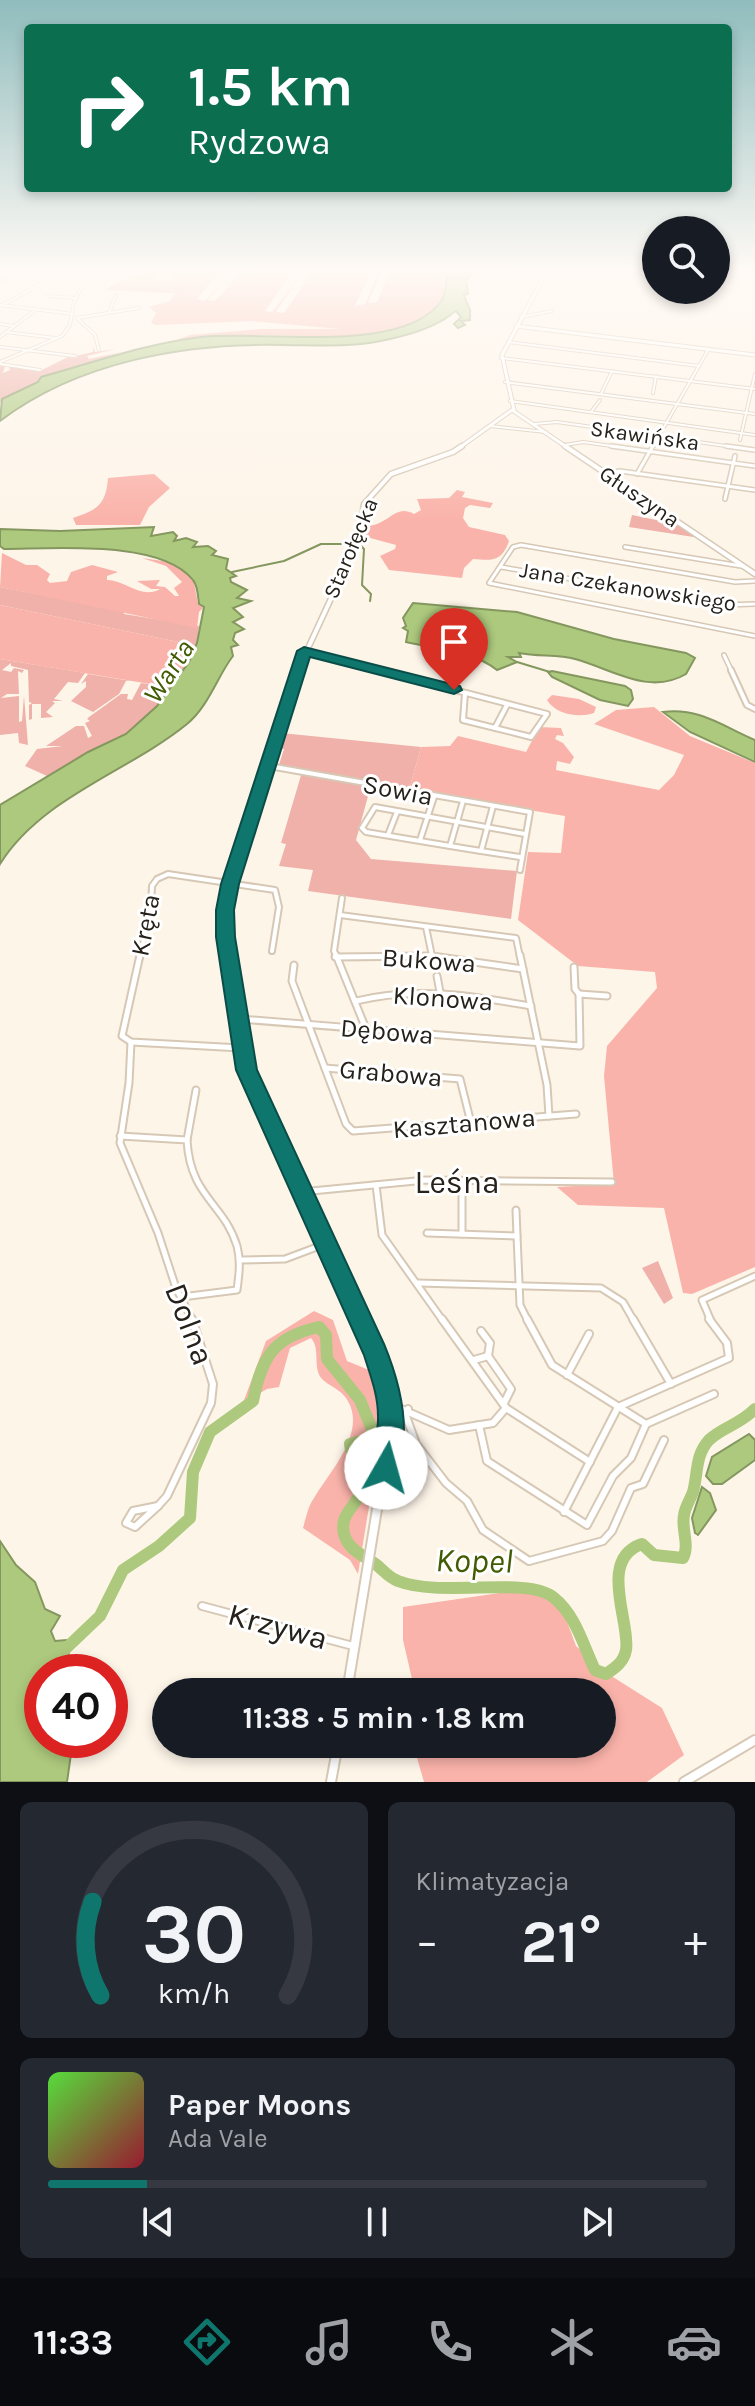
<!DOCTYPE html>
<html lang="pl">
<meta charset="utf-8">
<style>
:root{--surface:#171b24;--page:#242831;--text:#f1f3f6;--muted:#9ea1a6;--line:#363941;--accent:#0f766e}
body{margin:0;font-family:Karla,sans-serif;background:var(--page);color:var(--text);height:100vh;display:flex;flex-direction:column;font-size:30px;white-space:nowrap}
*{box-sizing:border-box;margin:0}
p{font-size:26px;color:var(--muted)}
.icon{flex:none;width:44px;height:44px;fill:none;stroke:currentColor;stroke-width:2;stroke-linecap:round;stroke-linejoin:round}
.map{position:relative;height:1782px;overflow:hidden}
.panel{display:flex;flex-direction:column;gap:20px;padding:20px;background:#0d0f14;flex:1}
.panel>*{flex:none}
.hud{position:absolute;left:24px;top:24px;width:708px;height:168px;border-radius:8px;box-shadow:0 4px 12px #0003;background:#0b6e4f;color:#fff;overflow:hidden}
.fabs{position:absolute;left:642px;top:216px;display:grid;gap:16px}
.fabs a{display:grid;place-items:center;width:88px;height:88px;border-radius:50%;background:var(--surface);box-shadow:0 4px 12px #0003;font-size:40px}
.speed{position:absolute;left:24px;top:1654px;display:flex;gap:16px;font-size:40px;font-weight:700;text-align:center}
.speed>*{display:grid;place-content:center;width:104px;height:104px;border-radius:50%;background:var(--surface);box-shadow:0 4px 12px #0003;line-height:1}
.speed .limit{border:12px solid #d22;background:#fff;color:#111}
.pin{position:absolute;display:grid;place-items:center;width:68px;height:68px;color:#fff;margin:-82px -34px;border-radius:50% 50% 50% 0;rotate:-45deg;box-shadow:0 0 8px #0007}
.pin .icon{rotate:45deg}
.me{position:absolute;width:88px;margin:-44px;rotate:7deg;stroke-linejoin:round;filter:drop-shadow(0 0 6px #0008)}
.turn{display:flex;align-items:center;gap:28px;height:168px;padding:0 32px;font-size:36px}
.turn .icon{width:104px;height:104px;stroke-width:2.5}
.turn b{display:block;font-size:56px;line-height:68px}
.big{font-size:60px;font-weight:700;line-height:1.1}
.panel .card{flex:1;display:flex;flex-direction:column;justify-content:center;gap:12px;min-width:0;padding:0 28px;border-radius:12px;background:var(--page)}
.panel .dial{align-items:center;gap:0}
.dial svg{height:208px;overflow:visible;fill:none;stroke:var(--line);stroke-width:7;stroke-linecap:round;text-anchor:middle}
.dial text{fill:var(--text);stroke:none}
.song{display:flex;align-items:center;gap:24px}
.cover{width:96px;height:96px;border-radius:12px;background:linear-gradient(135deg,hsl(110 70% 55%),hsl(350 70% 35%))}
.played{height:8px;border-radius:4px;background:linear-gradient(90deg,var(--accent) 15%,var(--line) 15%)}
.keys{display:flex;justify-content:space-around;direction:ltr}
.heat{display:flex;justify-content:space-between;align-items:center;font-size:44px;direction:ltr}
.panel .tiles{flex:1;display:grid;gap:20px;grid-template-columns:1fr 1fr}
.card:last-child{grid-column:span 2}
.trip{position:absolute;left:152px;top:1678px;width:464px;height:80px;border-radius:40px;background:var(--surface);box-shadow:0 4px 12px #0003;font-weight:700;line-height:80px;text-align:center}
.menu{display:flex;height:128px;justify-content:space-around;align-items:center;background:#090b0e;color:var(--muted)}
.menu .icon{width:56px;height:56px}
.menu .selected{color:var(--accent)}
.menu b{font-size:36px;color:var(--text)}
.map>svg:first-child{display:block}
</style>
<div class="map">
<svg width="755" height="1782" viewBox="0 0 755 1782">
<rect width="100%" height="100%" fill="#fef5e9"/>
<g fill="#efb1a9">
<polygon points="150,271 156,271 158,275 153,280 173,280 184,289 184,294 106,290 117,282 132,278 127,277 151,274"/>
<polygon points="93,347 95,352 116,349 87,356 89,359 122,352 41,377 38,382 0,403 0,364 5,366 3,373 10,370 9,366 40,371 68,357 64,356 77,358 76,356 93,352"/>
<polygon points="632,515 681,525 700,538 629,527"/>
<polygon points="0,587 123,611 124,614 199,626 197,643 189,662 157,706 126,734 47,776 25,766 37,749 63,746 46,746 76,726 84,726 88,738 92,736 85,723 90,721 87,719 89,717 121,694 128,694 127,699 132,700 141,683 168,687 186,662 193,645 0,605"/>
<polygon points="0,659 85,673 78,683 68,682 54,699 63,701 52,701 55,703 46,712 53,717 41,718 41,704 32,704 32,719 29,720 29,705 32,703 29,702 28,670 11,666 11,663 2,670 11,672 14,668 24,670 22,673 18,671 19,694 7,694 1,698 19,696 19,722 22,721 24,696 28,745 19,743 18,733 0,735"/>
<polygon points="88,674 131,681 126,681 119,694 93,712 71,701 86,687 86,681 81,684"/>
<polygon points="281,733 421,747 409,790 370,789 356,840 371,859 517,871 511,919 308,891 313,870 279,866 286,844 281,843 302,772 278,768 284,749 276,748"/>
<polygon points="658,1261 673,1298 664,1304 642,1268"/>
</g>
<g fill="#fab3aa">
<path d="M168,271H220L197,299L205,301L232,271L208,300L215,301L242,271H293L265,311L272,312L304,271L276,312L284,313L313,271H371L355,306L365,304L379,271H382L368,303L377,302L390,271H448C445,284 447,295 438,305C402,348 305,334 256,335C229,335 203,337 176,340L190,335L261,329H340L252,321L156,325L151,323L156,313L149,307L170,301L174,293H184V289H172L173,280Z"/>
<path d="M154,474L170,488L149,507L140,525H76L73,518C97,510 106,505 108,478Z"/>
<path d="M457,490L465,492L462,497L493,503L490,508L470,505L465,508L463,518L469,527L505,535L509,541C502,561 493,561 473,559L464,568L462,578L389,570L380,556L395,549L396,545L363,536V526C368,525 373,526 377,524C391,519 398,505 414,514L421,510L417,499L449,498Z"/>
<path d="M2,553L26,565H37L50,574L47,580L50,583L67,581L71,572L92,565L118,572L107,576V580C126,580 142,600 160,589H151L137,581L160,580L156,586L165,587L175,596H179L174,588L182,582L166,566L142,558L170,562L183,570L194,582L198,604L203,608L199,612L197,628L0,587Z"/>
<polygon points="0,605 193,645 186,662 168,687 0,659"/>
<path d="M552,695L579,699L596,707L594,713C579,718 556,715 547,700Z"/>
<polygon points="654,707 690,736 755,763 755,1267 692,1294 683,1293 664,1208 578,1205 557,1187 614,1184 604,1076 607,1046 657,988 655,972 578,966 518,920 528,852 561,853 565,816 409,790 421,747 450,746 458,736 526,752 539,727 561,728 564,736 557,735 555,739 563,743 574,757 570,764 557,761 556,770 659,790 674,775 684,755 594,724 616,710"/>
<path d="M314,1311L333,1320L347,1361L369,1370L382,1398L383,1421L358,1574L350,1560L303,1528C306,1518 308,1506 314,1498C329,1472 369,1431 346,1398C340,1389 329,1386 322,1379C312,1368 321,1349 311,1338L290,1348L279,1387L267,1389L243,1403L266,1341Z"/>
<polygon points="528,1589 561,1605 576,1646 613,1677 662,1708 684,1755 647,1782 424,1782 413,1744 602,1744 602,1692 415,1692 403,1640 403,1607"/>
</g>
<g fill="#adc97d" stroke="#84975f" stroke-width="2">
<path d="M448,271H471L472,275L466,280L468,294L464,295L470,310V320L461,321L465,325L458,328L454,324L461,317L456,311C451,314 447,318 441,321C426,330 408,335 390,339C354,348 317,345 281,345C184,343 78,362 0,421L2,399L38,382L41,377C95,362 145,344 201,337C260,330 405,356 442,300C447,292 446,281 448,271Z"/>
<path d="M154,527L151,536L173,532L177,536L174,541L186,538L197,542L193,547L208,546L216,551L212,555L228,559L226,569L236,576L230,578L231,582L247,590L237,598L251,601L233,608L243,617L233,622L244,629L235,633L233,640L238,645L231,647L233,656C218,675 209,706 187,724C128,772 42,797 0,864V805L88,752L126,734L157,706L189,662L197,643L204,607L199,604C198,597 198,586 193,580C161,539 53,549 4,549L0,546V529L60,531Z"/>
<path d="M413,603L517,612L614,639L686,653L695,658L686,674C649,696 612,669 575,659C558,654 538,657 519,653L521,657H508L517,662L497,670C474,651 435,649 406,642L408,631L403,628L406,626L403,618Z"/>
<polygon points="552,671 625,686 631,690 633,699 628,706 600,700 552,677 548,672"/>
<path d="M663,712C699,707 724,727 755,740V762L690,732Z"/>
<polygon points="749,1434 755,1440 755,1460 722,1484 713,1484 706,1476 712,1457"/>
<polygon points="702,1487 710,1493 716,1510 698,1535 695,1533 692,1518"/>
<polygon points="0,1541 16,1565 35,1582 45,1609 60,1616 51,1631 55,1641 66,1640 72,1672 42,1672 42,1740 73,1740 67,1782 0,1782"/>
</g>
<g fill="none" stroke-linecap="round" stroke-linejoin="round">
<g stroke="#84975f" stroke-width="2">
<polyline points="359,544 364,549 362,585 371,594 370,601"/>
<polyline points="232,572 284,561 321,544 353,544"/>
<polyline points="517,662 550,672"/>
</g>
<path stroke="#adc97d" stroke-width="12" d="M59,1655L100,1616L123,1570L159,1546L190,1518L193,1472L210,1432L253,1401C262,1357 273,1337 319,1327L326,1335L327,1359L360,1400L373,1432L365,1440L350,1444C351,1459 366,1475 361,1491C356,1507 339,1514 344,1534C348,1549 362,1555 374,1563C383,1569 387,1577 398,1581C441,1598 526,1576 553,1597C576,1615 583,1645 595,1670L606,1674C615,1668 624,1662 626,1650C631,1624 597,1559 642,1544L654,1555L683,1558C690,1545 681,1529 684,1515C685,1507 690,1500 693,1492C698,1474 695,1455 709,1440C723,1427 739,1425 755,1409"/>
<g stroke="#d6c8b5" stroke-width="4">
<g id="minor-far4">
<polyline points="85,274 101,271"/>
<polyline points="47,296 76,298"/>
<polyline points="0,305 73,314"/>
<polyline points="2,305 65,271"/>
<polyline points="109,313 116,295"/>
<polyline points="521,317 552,311"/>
<polyline points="77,318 139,308"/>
<polyline points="78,319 95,335 99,350"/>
<polyline points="0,324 14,326"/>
<polyline points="6,332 55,338"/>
<polyline points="0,337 34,311"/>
<polyline points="508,342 699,366"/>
<polyline points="0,347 75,356"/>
<polyline points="501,358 755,389"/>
<polyline points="0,362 62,336 70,325 74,301 86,280 85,274 77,271"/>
<polyline points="0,364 40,370"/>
<polyline points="505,382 755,414"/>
<polyline points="653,393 656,376"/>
<polyline points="601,394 612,371"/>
<polyline points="510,401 755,435"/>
<polyline points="591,412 600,400"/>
<polyline points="534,424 557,422 740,448"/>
<polyline points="490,426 546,432"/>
<polyline points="740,440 755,374"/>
<polyline points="565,445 583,442 626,448"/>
<polyline points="652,448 708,350"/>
</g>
</g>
<g stroke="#d6c8b5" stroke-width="6">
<g id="minor-far3">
<polyline points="611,446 755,466"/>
<polyline points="726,446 755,450"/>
<polyline points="605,473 620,471 755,490"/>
<polyline points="637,474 653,446"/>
<polyline points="725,499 735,456"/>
<polyline points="625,547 741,566"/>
<polyline points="501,567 724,605 755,604"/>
<polyline points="755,581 735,582 521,545 513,547 489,583 755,636"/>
<polyline points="304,651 385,672"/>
<polyline points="724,655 732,672"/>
</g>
</g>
<g stroke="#d6c8b5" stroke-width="8">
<g id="minor-far2">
<polyline points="378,670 547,714 531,737 463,720 465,693"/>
<polyline points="731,670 747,705 755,709"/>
<polyline points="495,728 507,705"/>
<polyline points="269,766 530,812 520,870"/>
<polyline points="463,801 450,846 481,851 493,806"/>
<polyline points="388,835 397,812"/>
<polyline points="420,840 434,797"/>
<polyline points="450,846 366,832 362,828 375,807 525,834"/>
<polyline points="481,851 520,857"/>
<polyline points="340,915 516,938 520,957"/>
<polyline points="426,927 432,956"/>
<polyline points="140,957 151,908 152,886 157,879 168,874 275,890 279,907 272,951"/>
<polyline points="335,957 442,957"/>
<polyline points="337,957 334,951 342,898"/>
</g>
</g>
<g stroke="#d6c8b5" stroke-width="9">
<g id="minor-far1">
<polyline points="140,955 122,1036 131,1042 241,1048"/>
<polyline points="336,955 366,1029"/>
<polyline points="520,955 547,1085 549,1116"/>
<polyline points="335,957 432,956 523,969"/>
<polyline points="294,965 292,981 346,1124 353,1131 576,1114"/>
<polyline points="574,967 575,989 579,994"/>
<polyline points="437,976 440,992"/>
<path d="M356,1001C415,986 472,996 531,1006"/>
<polyline points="240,1019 580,1046 579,994 607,996"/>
<polyline points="131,1042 129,1083 120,1143 158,1233 176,1288 193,1321"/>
<polyline points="325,1068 460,1079 471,1123"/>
<path d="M120,1136L187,1140C190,1197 224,1203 237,1246C241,1261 239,1275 237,1290L182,1297"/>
<polyline points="187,1140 196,1090"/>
<polyline points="462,1181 462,1234"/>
<polyline points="376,1185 382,1235 443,1321"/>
<polyline points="301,1192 426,1180 612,1182"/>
<polyline points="427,1233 517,1236 516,1210"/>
<polyline points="517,1236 520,1305 528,1321"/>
<polyline points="241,1260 285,1259 325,1244"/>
<polyline points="418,1283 601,1288 623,1302 634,1321"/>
<polyline points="711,1321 702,1300 755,1276"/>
</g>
</g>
<g stroke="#d6c8b5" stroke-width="10">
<g id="minor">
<polyline points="442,1319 506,1408 590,1462"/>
<polyline points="527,1319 552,1365 646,1424"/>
<polyline points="633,1319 671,1384"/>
<polyline points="481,1331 490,1343 488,1356"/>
<polyline points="474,1360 488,1356 511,1389 504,1403"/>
<polyline points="567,1375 589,1334"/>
<polyline points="390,1404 449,1430 493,1423 506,1408"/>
<polyline points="408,1409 406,1416 416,1444 446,1483 467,1501 483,1530 529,1561 603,1541 612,1531 631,1488 643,1484 664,1440"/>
<polyline points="479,1425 487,1461 587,1525 613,1476 631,1458 646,1424 714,1394"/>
<polygon points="158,1506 135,1527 126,1523 133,1511"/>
<polyline points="158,1506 167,1496 211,1403 213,1384 192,1319"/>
<polyline points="564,1512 618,1407 729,1358 727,1343 709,1319"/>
<polyline points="202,1606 353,1646"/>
</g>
</g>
<g stroke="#d6c8b5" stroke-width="5">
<g id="tertiary-far4">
<polyline points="516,326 755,355"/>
<polyline points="514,410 502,355 547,271"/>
<polyline points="459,448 512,410 568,448"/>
</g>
</g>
<g stroke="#d6c8b5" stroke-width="7">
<g id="tertiary-far3">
<polyline points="565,446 755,574"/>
<polyline points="297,672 359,538 364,504 391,474 453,452 462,446"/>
</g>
</g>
<g stroke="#d6c8b5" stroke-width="9">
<polyline id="tertiary-far2" points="229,957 226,904 298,670"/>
</g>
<g stroke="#d6c8b5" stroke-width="10">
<polyline id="tertiary-far1" points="229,955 246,1070 360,1321"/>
</g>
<g stroke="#d6c8b5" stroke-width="12">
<g id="tertiary">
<polyline points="347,1692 391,1424 390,1398 359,1319"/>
<polyline points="331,1782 338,1744"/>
<polyline points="684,1782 755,1740"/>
</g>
</g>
<g stroke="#d6c8b5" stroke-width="5">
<polyline id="secondary" points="0,281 25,271"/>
</g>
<use href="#minor-far4" stroke="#fff" stroke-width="2"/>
<use href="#minor-far3" stroke="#fff" stroke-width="3"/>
<use href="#minor-far2" stroke="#fff" stroke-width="4"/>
<use href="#minor-far1" stroke="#fff" stroke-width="5"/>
<use href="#minor" stroke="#fff" stroke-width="6"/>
<use href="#tertiary-far4" stroke="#fff" stroke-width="3"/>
<use href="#tertiary-far3" stroke="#fff" stroke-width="4"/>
<use href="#tertiary-far2" stroke="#fff" stroke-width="5"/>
<use href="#tertiary-far1" stroke="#fff" stroke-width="6"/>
<use href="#tertiary" stroke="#fff" stroke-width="8"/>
<use href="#secondary" stroke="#e7e2bc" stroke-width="3"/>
</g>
<linearGradient id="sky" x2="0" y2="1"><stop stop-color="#90bcbd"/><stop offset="0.52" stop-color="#fffaf5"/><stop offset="1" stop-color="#fffaf5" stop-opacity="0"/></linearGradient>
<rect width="755" height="520" fill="url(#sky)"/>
<path fill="#0f766e" stroke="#0a4d48" stroke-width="2" d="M304,647L460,686L462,690L454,694L310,657L239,884L234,910L235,937L257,1070L384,1344C401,1385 413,1435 395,1478L386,1482L376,1478C368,1458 379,1436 378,1416C378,1394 370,1375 364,1355L236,1070L216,937V910L221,884L297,651Z"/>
<g text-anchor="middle" stroke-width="6" stroke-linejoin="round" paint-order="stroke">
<g font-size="22" fill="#26211a" stroke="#fff">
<text transform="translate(645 435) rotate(8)" y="8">Skawińska</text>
<text transform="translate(640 496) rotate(34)" y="8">Głuszyna</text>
<text transform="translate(350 548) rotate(-67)" y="8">Starołęcka</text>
<text transform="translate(628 586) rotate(9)" y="8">Jana Czekanowskiego</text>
</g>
<g font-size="26" fill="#26211a" stroke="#fff">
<text transform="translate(398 790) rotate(11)" y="9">Sowia</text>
<text transform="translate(145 925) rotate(-79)" y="9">Kręta</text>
<text transform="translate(429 960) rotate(4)" y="9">Bukowa</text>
<text transform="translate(443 998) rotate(4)" y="9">Klonowa</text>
<text transform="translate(387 1031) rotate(5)" y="9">Dębowa</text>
<text transform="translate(391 1073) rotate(5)" y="9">Grabowa</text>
<text transform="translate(464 1123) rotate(-5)" y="9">Kasztanowa</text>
</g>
<g font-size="28" font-style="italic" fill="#435b02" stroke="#fff">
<text transform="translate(168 671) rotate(-57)" y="10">Warta</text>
</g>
<g font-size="32" fill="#26211a" stroke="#fff">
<text x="457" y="1193">Leśna</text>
<text transform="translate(190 1324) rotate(69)" y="11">Dolna</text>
<text transform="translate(278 1626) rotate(15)" y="11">Krzywa</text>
</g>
<g font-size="34" font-style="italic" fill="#435b02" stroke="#fff">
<text transform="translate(474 1560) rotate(1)" y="12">Kopel</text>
</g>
</g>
</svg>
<div class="fabs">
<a><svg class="icon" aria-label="search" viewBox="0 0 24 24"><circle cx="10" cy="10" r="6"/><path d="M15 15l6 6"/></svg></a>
</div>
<div class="speed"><div class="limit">40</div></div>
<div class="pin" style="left:454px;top:690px;background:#d93025"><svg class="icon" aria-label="arrive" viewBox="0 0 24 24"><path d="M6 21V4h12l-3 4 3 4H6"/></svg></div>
<svg class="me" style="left:386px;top:1468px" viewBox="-20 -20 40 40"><circle r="19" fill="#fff"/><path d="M0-13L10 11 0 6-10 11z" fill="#0f766e"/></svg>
<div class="trip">11:38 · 5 min · 1.8 km</div>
<div class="hud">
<div class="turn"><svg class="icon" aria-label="right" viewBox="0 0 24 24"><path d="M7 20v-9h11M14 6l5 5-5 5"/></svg><div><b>1.5 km</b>Rydzowa</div></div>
</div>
</div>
<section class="panel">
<div class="tiles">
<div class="card dial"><svg viewBox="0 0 100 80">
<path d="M14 69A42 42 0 1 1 86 69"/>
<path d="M14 69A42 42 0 0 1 11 33" stroke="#0f766e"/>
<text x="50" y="56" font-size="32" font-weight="700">30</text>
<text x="50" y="72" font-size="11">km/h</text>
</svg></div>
<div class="card"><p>Klimatyzacja</p>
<div class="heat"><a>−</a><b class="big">21°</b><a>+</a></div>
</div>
<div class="card">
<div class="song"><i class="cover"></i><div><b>Paper Moons</b><p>Ada Vale</p></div></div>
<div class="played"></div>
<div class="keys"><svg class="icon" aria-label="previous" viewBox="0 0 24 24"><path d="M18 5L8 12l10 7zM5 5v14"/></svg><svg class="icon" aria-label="pause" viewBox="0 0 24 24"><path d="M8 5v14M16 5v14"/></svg><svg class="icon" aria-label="next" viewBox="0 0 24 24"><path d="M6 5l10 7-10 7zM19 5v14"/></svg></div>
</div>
</div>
</section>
<nav class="menu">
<b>11:33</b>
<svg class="icon selected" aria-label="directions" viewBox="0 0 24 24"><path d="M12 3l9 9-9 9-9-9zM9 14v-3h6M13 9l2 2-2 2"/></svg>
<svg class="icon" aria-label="music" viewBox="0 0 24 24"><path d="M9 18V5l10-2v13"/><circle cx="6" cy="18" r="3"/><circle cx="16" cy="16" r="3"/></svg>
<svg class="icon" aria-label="phone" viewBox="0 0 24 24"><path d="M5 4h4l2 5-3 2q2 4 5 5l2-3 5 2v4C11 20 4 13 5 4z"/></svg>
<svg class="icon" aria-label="climate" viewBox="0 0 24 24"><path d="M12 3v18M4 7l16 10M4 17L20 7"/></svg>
<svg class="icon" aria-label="car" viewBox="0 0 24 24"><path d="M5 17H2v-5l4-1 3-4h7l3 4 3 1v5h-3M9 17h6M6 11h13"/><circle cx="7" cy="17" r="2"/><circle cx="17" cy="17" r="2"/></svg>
</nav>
